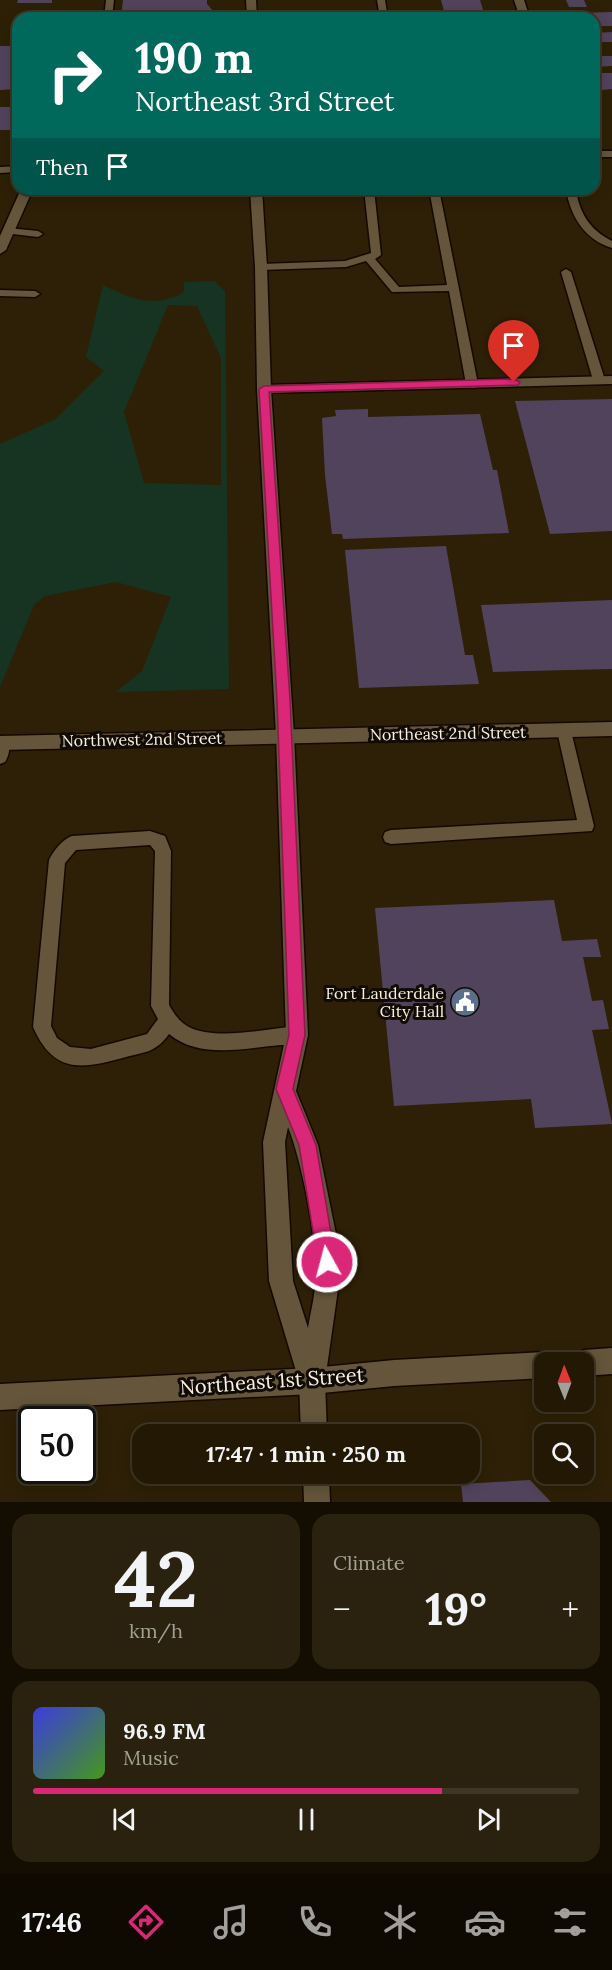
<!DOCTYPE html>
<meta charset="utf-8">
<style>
:root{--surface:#221804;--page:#2a210e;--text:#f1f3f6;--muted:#a2a09a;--line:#3f3726;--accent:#db2777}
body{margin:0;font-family:Lora,serif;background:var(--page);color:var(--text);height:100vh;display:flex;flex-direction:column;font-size:22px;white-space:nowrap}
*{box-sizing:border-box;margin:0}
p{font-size:20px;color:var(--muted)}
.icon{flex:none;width:33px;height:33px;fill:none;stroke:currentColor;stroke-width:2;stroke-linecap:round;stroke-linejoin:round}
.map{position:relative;height:1502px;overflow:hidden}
.side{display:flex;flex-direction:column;gap:12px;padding:12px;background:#130d02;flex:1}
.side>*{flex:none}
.top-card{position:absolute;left:12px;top:12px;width:588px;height:183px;border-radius:18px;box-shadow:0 3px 15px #0003,0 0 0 2px var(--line);background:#00695c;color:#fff;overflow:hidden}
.needle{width:39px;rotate:359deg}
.tools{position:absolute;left:534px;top:1352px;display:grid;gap:12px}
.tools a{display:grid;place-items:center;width:60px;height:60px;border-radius:12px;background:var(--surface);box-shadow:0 3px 15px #0003,0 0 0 2px var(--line);font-size:30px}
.speed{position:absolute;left:18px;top:1406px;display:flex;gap:12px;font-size:30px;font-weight:700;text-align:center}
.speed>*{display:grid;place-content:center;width:78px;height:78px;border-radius:50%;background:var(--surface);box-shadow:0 3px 15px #0003,0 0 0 2px var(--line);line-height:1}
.speed .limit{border:3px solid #111;border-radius:9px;background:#fff;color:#111}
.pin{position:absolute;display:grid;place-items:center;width:51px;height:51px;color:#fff;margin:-62px -26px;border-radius:50% 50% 50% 0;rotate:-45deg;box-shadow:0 0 6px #0007}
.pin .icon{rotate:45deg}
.me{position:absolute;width:66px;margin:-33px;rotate:353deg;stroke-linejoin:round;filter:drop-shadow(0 0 4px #0008)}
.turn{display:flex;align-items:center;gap:21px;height:126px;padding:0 24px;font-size:27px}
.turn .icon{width:78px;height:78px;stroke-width:2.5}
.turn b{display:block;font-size:42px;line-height:51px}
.then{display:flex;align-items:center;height:57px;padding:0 24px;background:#0003;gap:12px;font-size:22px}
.big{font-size:45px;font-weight:800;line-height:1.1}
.side .tile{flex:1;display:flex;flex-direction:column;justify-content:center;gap:9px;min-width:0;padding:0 21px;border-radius:18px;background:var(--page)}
.side .dial{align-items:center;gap:0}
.dial b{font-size:78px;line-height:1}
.song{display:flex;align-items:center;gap:18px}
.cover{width:72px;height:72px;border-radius:9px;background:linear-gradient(135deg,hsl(240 70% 55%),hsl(100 70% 35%))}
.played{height:6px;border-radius:3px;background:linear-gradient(90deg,var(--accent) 75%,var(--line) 75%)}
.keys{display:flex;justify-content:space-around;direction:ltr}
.heat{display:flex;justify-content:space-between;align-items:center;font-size:33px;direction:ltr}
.side .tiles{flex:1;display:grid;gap:12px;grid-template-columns:1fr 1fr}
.tile:last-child{grid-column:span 2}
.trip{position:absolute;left:132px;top:1424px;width:348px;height:60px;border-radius:18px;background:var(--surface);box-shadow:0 3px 15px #0003,0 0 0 2px var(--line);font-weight:800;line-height:60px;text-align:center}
.tabs{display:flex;height:96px;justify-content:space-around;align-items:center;background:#0e0a02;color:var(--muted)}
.tabs .icon{width:42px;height:42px}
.tabs .on{color:var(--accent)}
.tabs b{font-size:27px;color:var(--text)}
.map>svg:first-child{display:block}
</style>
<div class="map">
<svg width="612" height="1502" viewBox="0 0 612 1502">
<rect width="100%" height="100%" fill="#2d2006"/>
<path fill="#163421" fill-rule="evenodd" d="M214,281L225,291L229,689L116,692L142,671L171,597L116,582L45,596L34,605L0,687V444L56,419L104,371L86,357L103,285C131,299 155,309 184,292V282ZM168,305L197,306L221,358V485L144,483L124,412Z"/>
<g fill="#52435c">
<polygon points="18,0 52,0 52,3 17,3"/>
<polygon points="123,0 207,0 207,4 214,12 206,12 206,18 121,18"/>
<polygon points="441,0 480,0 483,10 444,11"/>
<polygon points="566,0 584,0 587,7 569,7"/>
<polygon points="612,12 612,26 594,26 594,18 579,18 577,13"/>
<polygon points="478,14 480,18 449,18 448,15"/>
<polygon points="612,32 612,42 594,42 594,33"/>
<polygon points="0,46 18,46 18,89 0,90"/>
<polygon points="594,56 612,56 612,66 594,67"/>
<polygon points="596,73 612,73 612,89 602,90"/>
<rect x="0" y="107" width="18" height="23"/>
<polygon points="612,399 612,531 550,534 515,401"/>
<polygon points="368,409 368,417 480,414 493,470 497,470 509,533 343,539 342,534 332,534 325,475 322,418 336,416 335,410"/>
<polygon points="446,546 465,655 473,655 479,684 359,688 345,550"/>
<polygon points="612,600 612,669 493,672 481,605"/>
<polygon points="554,900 562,941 597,939 601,957 583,957 592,1001 603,1000 609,1029 592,1030 612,1124 535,1128 531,1099 394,1106 375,908"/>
<polygon points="530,1480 551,1502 463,1502 461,1484"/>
</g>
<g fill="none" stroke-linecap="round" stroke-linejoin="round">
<g stroke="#150900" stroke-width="3">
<g id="lane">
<polygon points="106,0 114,0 112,18 104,18"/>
<polygon points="377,0 385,0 388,18 380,18"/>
<polygon points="364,189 374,189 381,255 375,259 399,287 447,285 429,189 439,189 478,384 476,387 472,388 466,384 449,291 392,292 366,261 346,267 261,270 256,267 261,264 345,261 371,253"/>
<path d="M566,189H576C579,213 590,230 612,241V248C585,240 570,216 566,189Z"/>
<polygon points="8,228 38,231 43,234 38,237 4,233 3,231"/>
<polygon points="566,269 571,272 605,380 603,383 599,384 593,380 561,272"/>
<polygon points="0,290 35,291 40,294 35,297 0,296"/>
<polygon points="564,725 569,727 571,731 594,826 592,831 391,844 385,842 383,837 385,832 391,830 577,820 557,731 559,727"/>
<path d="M2,737L7,739C11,746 9,756 5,762L0,764V738Z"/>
<path d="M150,831L165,836L171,851L169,1005C174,1014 181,1024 191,1028C218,1040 268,1029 297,1026L303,1029L306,1035L303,1041C293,1045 281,1045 270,1046C237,1050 196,1057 169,1034C156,1052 146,1052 126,1057C83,1069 54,1075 33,1027L49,860C53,851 63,839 72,836ZM150,845L155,851L151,1006L158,1019L147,1034L91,1049L70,1047L57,1038L51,1026L65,863L76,850Z"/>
</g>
</g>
<g stroke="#150900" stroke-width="3">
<g id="street">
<polygon points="514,0 524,0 530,18 520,18"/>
<polygon points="21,189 33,189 6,250 0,254 0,236"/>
<polygon points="612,376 612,384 264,393 257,389 264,385"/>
<polygon points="612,722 612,736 0,750 0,736"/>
<polygon points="612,1348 612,1374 584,1376 584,1362 572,1362 575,1354 584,1350"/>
<polygon points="544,1352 553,1356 555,1362 544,1362 544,1378 394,1386 312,1394 0,1410 0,1384 312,1368 394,1360"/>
</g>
</g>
<g stroke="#150900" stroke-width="3">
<g id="secondary">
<polygon points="246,0 256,0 257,18 247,18"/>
<rect x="594" y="151" width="18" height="6"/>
<polygon points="18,166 18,172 0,173 0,167"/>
<path d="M250,189H262L267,267L271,389L294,735L308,1035L296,1091L318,1145L339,1249L340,1275L325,1381L327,1434H301L299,1381L269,1281L263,1142L286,1035L276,735L257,389L255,267ZM288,1127C302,1162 316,1235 316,1272C316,1291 311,1310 308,1328L293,1281L285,1142Z"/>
<polygon points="303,1473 329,1473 330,1502 304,1502"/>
</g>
</g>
<use href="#lane" fill="#64553b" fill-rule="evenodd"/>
<use href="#street" fill="#64553b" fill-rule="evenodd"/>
<use href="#secondary" fill="#64553b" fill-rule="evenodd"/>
</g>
<polygon fill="#db2777" stroke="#8e194d" stroke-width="1.5" points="514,379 520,382 518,385 269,392 290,700 305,1035 293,1089 316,1145 336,1262 334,1268 327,1271 321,1268 318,1262 299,1145 276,1089 289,1035 277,700 259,389 264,386"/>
<defs>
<g id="civic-disc" transform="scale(1.5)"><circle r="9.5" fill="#5c6f8a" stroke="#100b03"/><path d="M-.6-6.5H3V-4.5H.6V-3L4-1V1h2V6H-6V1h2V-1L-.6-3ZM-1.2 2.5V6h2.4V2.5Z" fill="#fff"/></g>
</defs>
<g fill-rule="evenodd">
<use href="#civic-disc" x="465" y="1002"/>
</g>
<g text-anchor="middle" stroke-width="6" stroke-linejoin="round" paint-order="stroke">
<g font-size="16" fill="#f8efe0" stroke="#100b03">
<text transform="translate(448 733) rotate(-1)" y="6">Northeast 2nd Street</text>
<text transform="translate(142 739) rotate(-1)" y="6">Northwest 2nd Street</text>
</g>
<g font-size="16" fill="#f8efe0" stroke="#100b03" text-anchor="end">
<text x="444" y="999">Fort Lauderdale<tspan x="444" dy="18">City Hall</tspan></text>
</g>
<g font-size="20" fill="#f8efe0" stroke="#100b03">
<text transform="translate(272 1381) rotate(-4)" y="7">Northeast 1st Street</text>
</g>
</g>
</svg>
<div class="tools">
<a><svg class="needle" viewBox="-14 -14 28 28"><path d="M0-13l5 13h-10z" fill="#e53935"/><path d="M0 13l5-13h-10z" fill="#a2a09a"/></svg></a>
<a><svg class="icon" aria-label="search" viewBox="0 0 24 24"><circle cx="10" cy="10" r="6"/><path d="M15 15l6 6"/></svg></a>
</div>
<div class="speed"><div class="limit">50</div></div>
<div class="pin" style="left:514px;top:382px;background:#d93025"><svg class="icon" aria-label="arrive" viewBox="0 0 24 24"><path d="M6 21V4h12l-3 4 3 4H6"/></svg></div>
<svg class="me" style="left:327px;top:1262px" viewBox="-20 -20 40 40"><circle r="17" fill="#db2777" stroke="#fff" stroke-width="3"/><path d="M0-11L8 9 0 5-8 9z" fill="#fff"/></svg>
<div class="trip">17:47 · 1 min · 250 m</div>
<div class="top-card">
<div class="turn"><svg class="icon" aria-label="right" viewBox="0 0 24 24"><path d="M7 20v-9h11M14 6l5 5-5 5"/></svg><div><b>190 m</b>Northeast 3rd Street</div></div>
<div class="then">Then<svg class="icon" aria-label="arrive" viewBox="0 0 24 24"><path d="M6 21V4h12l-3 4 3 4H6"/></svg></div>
</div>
</div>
<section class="side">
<div class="tiles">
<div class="tile dial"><b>42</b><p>km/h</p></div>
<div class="tile"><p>Climate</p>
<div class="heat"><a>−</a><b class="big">19°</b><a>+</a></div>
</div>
<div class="tile">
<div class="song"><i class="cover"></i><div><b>96.9 FM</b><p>Music</p></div></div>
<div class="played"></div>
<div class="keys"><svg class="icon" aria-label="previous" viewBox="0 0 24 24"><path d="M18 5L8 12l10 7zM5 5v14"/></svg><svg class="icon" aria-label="pause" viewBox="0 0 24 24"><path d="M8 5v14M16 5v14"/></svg><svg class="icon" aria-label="next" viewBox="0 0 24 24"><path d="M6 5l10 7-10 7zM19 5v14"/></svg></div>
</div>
</div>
</section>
<nav class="tabs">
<b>17:46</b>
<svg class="icon on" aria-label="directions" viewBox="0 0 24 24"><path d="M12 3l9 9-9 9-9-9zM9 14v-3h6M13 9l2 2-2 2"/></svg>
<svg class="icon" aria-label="music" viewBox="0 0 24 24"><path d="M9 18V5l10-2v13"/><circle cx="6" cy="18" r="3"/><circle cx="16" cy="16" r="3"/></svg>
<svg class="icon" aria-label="phone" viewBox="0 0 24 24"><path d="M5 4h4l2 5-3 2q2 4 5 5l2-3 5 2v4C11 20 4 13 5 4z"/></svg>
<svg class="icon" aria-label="climate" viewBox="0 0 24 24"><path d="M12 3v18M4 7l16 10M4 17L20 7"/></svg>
<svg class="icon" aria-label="car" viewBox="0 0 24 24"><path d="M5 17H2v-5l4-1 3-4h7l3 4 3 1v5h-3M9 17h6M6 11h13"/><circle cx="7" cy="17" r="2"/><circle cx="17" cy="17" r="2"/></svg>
<svg class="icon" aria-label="filters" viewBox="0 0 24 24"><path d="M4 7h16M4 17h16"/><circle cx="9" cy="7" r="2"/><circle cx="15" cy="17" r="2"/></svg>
</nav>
